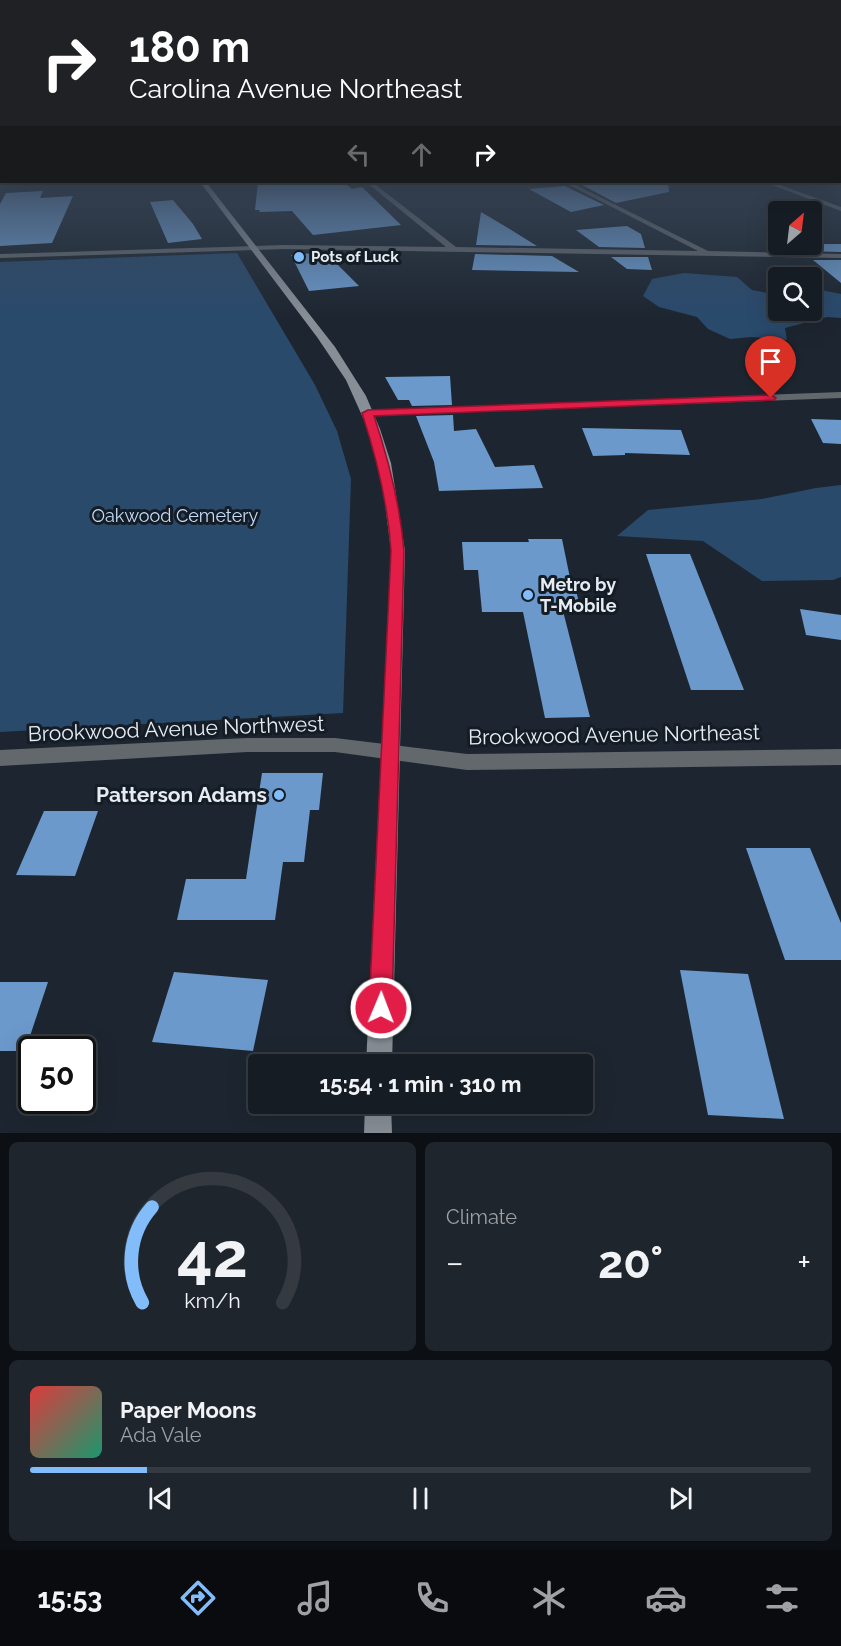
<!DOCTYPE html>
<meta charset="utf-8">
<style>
:root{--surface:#161c24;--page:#1f252c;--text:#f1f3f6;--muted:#9ea1a6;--line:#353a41;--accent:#82bcfa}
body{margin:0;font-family:Raleway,sans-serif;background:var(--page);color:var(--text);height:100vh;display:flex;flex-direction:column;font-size:22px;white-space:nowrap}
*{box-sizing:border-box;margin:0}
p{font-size:20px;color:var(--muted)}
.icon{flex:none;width:33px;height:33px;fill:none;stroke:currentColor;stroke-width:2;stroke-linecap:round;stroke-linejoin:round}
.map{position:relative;height:1133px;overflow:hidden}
.details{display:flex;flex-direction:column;gap:9px;padding:9px;background:#0c0f14;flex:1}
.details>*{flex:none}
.hud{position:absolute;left:0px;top:0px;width:842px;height:183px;box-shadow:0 6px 24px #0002,0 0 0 2px var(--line);background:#202124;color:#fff;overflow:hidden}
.needle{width:39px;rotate:28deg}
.controls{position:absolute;left:768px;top:201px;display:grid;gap:12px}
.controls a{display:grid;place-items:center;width:54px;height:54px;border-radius:6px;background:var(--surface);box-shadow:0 6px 24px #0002,0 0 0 2px var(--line);font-size:30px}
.speed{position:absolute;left:18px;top:1036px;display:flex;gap:12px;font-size:30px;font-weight:700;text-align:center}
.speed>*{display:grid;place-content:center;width:78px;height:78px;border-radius:50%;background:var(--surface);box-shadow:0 6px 24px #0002,0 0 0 2px var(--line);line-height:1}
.speed .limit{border:3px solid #111;border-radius:9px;background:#fff;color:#111}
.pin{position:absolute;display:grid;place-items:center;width:51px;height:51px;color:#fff;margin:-62px -26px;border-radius:50% 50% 50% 0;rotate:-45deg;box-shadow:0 0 6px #0007}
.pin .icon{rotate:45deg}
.me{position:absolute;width:66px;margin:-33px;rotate:1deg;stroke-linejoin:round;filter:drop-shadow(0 0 4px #0008)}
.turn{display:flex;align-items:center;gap:21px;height:126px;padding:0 30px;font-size:27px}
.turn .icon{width:78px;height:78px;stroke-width:2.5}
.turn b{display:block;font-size:42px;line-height:51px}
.lanes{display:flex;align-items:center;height:57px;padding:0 30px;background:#0003;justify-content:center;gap:30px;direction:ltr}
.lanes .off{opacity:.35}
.big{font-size:45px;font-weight:700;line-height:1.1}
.details .tile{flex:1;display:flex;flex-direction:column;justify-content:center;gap:9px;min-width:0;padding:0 21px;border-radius:9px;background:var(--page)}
.details .dial{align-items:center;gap:0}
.dial svg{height:156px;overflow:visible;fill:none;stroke:var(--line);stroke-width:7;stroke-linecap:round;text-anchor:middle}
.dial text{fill:var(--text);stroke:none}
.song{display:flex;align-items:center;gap:18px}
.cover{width:72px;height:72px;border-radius:9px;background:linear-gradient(135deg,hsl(0 70% 55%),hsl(160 70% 35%))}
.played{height:6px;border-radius:3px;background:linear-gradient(90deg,var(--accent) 15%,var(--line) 15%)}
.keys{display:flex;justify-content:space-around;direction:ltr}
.heat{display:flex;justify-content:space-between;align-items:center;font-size:33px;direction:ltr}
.details .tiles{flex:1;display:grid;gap:9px;grid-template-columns:1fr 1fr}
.tile:last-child{grid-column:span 2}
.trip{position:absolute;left:248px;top:1054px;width:345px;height:60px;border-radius:6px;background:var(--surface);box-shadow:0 6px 24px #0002,0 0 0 2px var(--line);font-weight:700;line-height:60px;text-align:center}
.dock{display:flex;height:96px;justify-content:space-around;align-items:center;background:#090b0e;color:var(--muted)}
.dock .icon{width:42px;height:42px}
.dock .selected{color:var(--accent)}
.dock b{font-size:27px;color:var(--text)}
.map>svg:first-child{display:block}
</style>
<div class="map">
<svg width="841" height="1133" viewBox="0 0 841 1133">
<rect width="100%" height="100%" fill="#1d2630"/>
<g fill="#2a4a6c">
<polygon points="237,253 315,385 337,431 351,479 343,713 0,732 0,262"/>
<polygon points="684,273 737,277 752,290 778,295 778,310 812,310 812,292 821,290 841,294 841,318 827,317 785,328 787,340 751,337 730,339 708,329 697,317 659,307 643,296 652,279"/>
<polygon points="841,485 841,577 833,580 762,581 703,541 617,536 648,510 762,499 816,488"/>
</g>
<g fill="#6b99cb">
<polygon points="258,182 343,182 352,189 362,187 401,225 313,235 292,211 259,212 260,210 255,210"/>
<polygon points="609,182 668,182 669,192 616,203 580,184"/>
<polygon points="565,186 604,205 571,212 529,189"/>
<polygon points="43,191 40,198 73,196 52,243 0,246 0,204 6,193"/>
<polygon points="173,200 193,224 202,239 168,243 150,202"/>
<polygon points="481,212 508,228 537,246 476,245"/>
<polygon points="627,226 641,234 645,248 599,247 576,230"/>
<polygon points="795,244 841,244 841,252 802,251"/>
<polygon points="325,252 359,286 309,291 291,255"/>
<polygon points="475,254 552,256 579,272 472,270"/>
<polygon points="611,257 648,257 652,270 627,269"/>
<polygon points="813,260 841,260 841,283"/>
<polygon points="450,376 452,405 412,406 409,400 398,400 385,377"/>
<polygon points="453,415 454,431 476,429 495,467 534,465 543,488 439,491 434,462 416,416"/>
<polygon points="811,419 841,420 841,444 823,443"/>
<polygon points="582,428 681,430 690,455 625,453 625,455 593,456"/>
<polygon points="528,539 562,539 570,578 573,578 581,611 563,611 590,717 545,718 523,612 482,612 478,570 464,570 462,542 529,542"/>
<polygon points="646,554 690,554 744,690 691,690"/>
<polygon points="800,609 841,615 841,640 806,635"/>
<polygon points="262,773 323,773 319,810 310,810 304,862 283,862 275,920 177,920 186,879 246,879"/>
<polygon points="44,811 98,811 75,876 16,875"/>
<polygon points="746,848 810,848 841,923 841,960 785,960"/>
<polygon points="680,970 748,974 784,1119 708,1115"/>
<polygon points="174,972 268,980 253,1051 152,1042"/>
<polygon points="0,982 48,982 25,1051 0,1051"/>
</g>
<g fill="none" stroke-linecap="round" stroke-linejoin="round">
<g fill="#63686d" fill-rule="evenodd">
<polygon points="366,182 372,182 456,247 698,251 563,182 570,182 708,251 841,254 841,258 285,249 0,258 0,254 285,245 446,247"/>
<polygon points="764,182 772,182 841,207 841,211"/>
<polygon points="841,392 841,398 368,416 362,413 368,410"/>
<polygon points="247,738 335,738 467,754 841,749 841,765 467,770 335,752 247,752 0,766 0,750"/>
</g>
<g fill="#878e96" fill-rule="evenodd">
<polygon points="200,182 206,182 335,347 366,396 380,429 391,463 405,551 392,1065 366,1065 391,551 382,480 368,429 346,380 317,337"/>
<polygon points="365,1104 391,1104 392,1133 364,1133"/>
</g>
</g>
<linearGradient id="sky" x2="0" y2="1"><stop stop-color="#10151a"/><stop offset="0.5" stop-color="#3a4759"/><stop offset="1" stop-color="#3a4759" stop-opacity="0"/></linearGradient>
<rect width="841" height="318" fill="url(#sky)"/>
<path fill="#e11d48" stroke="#92132f" stroke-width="1.5" d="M771,395L776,398L774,400L374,416C389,461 400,504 404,551L392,1008L388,1016L381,1019L373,1016L369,1008L391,551C388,503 377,459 362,413L368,410Z"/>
<g fill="#82bcfa" stroke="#141c26" stroke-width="2">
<circle cx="299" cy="257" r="6"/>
<circle cx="528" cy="595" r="6"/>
<circle cx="279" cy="795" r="6"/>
</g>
<g text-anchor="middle" stroke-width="6" stroke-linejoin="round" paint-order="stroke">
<g font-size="15" font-weight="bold" fill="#e6ecf2" stroke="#141c26" text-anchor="start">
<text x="311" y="262">Pots of Luck</text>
</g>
<g font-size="18" fill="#c3dcf8" stroke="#141c26">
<text x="175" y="522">Oakwood Cemetery</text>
</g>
<g font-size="18" font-weight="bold" fill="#e6ecf2" stroke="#141c26" text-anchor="start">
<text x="540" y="591">Metro by<tspan x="540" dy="21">T-Mobile</tspan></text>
</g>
<g font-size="21" fill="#e6ecf2" stroke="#141c26">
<text transform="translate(176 729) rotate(-2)" y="7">Brookwood Avenue Northwest</text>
<text transform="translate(614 735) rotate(-1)" y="7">Brookwood Avenue Northeast</text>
</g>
<g font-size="21" font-weight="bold" fill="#e6ecf2" stroke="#141c26" text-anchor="end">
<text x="267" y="802">Patterson Adams</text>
</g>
</g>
</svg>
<div class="controls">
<a><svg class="needle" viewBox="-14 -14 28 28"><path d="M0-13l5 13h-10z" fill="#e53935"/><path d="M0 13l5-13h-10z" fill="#9ea1a6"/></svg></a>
<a><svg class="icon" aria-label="search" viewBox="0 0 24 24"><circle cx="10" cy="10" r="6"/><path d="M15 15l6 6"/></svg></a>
</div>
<div class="speed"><div class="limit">50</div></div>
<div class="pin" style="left:771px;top:398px;background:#d93025"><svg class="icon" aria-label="arrive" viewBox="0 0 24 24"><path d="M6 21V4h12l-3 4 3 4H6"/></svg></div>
<svg class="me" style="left:381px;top:1008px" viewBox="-20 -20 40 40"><circle r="17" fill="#e11d48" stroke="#fff" stroke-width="3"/><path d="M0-11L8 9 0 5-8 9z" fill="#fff"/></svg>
<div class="trip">15:54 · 1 min · 310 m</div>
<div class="hud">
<div class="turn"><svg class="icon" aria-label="right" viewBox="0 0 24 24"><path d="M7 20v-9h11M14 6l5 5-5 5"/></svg><div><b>180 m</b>Carolina Avenue Northeast</div></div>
<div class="lanes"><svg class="icon off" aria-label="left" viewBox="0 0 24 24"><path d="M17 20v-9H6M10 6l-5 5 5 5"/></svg><svg class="icon off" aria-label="ahead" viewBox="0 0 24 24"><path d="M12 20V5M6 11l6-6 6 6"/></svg><svg class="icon" aria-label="right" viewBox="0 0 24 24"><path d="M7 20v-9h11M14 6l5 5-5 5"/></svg></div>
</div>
</div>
<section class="details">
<div class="tiles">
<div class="tile dial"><svg viewBox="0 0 100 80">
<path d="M14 69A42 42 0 1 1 86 69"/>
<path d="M14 69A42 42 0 0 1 19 20" stroke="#82bcfa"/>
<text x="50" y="56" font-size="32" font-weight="700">42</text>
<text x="50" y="72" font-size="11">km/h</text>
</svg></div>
<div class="tile"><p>Climate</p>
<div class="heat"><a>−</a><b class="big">20°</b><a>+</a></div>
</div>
<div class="tile">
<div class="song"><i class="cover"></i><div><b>Paper Moons</b><p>Ada Vale</p></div></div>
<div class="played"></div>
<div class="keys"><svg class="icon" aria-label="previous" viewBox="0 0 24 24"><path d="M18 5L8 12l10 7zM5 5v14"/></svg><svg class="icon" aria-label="pause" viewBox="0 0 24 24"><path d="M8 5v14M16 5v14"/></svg><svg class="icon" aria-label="next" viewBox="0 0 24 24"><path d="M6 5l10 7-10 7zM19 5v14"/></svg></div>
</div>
</div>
</section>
<nav class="dock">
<b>15:53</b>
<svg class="icon selected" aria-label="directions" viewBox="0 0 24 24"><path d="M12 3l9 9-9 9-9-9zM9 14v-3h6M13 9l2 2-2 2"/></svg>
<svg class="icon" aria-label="music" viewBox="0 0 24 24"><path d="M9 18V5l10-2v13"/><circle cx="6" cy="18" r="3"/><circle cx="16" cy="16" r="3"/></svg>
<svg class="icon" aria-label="phone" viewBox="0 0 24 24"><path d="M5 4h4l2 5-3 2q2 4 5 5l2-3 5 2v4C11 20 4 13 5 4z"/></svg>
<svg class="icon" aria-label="climate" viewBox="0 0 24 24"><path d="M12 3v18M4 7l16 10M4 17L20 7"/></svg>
<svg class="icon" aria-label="car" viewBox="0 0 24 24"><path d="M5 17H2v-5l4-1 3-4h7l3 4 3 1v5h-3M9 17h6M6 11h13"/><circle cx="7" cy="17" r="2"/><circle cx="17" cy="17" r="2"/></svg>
<svg class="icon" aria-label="filters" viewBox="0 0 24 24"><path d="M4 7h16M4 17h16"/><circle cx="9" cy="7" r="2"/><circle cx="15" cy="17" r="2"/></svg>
</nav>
